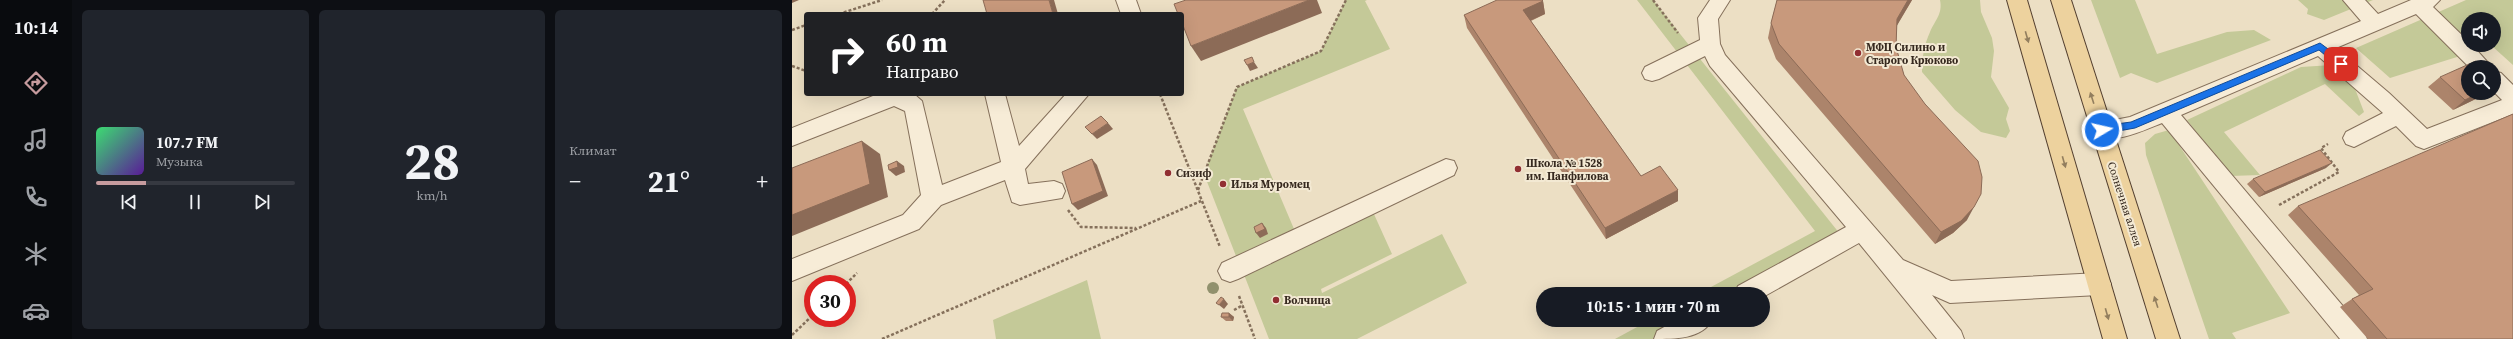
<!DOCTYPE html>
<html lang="ru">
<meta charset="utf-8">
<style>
:root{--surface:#171b24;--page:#20242c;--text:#f1f3f6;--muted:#9ea1a6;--line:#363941;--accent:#c69b9e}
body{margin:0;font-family:"Source Serif 4",serif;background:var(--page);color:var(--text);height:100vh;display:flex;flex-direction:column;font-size:15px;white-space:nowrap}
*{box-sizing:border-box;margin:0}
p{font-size:13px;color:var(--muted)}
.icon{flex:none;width:22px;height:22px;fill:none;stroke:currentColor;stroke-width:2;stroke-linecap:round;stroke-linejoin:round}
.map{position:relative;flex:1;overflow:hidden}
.drawer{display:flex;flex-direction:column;gap:10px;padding:10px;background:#0d0f14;width:720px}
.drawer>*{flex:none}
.hud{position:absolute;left:12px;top:12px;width:380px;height:84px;border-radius:4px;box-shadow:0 4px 16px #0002;background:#202124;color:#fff;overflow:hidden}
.controls{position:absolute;left:1669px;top:12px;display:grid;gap:8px}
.controls a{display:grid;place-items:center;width:40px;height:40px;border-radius:50%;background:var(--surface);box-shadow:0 4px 16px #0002;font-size:20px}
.speed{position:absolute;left:12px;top:275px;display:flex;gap:8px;font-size:20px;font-weight:700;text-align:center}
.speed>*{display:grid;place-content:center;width:52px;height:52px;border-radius:50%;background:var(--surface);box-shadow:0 4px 16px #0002;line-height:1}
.speed .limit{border:6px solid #d22;background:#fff;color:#111}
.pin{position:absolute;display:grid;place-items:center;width:34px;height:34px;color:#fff;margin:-17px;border-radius:8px;box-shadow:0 2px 6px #0006}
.me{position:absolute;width:44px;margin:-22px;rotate:81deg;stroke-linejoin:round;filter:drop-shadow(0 0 3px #0008)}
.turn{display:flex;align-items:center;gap:14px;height:84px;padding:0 16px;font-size:18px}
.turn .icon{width:52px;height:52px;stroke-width:2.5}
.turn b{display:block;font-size:28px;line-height:34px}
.big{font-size:30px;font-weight:700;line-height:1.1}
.drawer .widget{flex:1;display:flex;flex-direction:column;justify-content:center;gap:6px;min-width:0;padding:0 14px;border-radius:6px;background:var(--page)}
.drawer .dial{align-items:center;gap:0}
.dial b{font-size:52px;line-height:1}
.song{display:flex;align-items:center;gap:12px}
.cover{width:48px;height:48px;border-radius:6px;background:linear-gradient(135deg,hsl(140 70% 55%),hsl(270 70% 35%))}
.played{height:4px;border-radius:2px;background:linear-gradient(90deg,var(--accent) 25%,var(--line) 25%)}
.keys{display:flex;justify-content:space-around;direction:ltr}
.heat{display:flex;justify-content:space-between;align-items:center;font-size:22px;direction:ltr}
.drawer .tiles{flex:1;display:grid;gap:10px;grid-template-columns:repeat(3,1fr)}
.trip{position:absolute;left:744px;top:287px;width:234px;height:40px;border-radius:20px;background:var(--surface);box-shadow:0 4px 16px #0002;font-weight:700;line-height:40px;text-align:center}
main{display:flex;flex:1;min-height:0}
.tab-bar{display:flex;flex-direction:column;width:72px;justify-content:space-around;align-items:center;background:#090b0e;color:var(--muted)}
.tab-bar .icon{width:28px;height:28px}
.tab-bar .selected{color:var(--accent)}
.tab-bar b{font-size:18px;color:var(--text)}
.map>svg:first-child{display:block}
</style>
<main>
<nav class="tab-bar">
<b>10:14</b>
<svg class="icon selected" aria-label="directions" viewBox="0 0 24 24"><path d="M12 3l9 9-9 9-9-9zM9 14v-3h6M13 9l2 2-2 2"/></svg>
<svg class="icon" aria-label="music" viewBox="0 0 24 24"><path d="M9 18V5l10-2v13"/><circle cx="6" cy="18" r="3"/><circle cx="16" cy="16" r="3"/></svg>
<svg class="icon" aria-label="phone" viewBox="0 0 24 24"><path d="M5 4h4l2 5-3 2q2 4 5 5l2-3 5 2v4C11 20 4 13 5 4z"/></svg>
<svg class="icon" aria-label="climate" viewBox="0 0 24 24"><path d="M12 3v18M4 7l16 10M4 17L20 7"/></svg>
<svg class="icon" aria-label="car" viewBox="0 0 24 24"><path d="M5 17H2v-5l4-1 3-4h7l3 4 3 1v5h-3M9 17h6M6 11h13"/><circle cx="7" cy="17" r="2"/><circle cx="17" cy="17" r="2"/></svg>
</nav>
<section class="drawer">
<div class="tiles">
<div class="widget">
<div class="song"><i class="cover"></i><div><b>107.7 FM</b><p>Музыка</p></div></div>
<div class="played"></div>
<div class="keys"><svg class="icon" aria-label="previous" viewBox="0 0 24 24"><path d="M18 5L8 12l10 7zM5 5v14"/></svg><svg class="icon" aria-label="pause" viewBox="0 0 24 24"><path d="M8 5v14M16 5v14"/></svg><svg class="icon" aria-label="next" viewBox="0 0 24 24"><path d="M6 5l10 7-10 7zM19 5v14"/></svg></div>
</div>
<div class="widget dial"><b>28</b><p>km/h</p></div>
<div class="widget"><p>Климат</p>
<div class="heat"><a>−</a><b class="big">21°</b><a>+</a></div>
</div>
</div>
</section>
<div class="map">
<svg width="1721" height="339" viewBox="0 0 1721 339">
<rect width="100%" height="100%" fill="#ecdfc4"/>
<g fill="#c4c998" fill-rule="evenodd">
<polygon points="554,0 575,0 573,1 598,49 451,109 502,229 444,256 412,174 445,87 529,51"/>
<polygon points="845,0 861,0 1052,239 954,294 906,294 1023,231"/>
<path d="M1148,0H1188L1189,12L1200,38L1202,51L1199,77L1217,108L1214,119L1218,131L1214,138L1189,132L1163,110L1130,72C1130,58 1132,45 1138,32C1143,20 1151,14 1148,0Z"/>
<polygon points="1299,0 1343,0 1365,54 1435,32 1462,30 1479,40 1365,83 1339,73 1328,78"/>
<polygon points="1506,0 1581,0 1532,20 1515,14 1516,9"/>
<path d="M1674,0H1721V65L1700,46L1598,78L1564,48ZM1676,19H1702V45H1676Z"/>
<polygon points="1540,65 1560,81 1572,112 1567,116 1533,84 1432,132 1468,175 1438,176 1395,120 1509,67"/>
<polygon points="1377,130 1498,313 1440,333 1444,339 1417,339 1354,155 1353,143 1363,134"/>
<polygon points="581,212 600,254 529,289 530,293 650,234 675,283 565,339 477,339 451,272"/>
<polygon points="295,280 309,339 204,339 201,320"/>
<polygon points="858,320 908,320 874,339 823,339"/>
</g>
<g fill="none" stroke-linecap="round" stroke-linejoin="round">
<g stroke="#85705b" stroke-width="2">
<g id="minor">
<polygon points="324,0 344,0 349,14 329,14"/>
<polygon points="918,0 938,0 926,19 928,44 933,55 1111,260 1159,281 1307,273 1315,276 1319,284 1315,292 1307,295 1158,303 1140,295 1169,331 1172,339 1145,339 1067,243 971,297 971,294 942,294 946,286 1054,227 918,66 913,56 867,79 860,81 853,79 850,73 853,67 908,40 906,18"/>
<path d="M1551,0H1573L1586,14L1619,0H1648L1641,7L1676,41V45H1680L1700,67H1677L1624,14L1544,48L1597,93L1635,129L1710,100L1702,92V71L1709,73L1721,85V114L1632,149L1624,146L1604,126L1562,147L1554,144L1551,138L1554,132L1591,113L1526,56L1389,115L1572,331L1575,339H1548L1370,123C1350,131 1324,144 1302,136L1299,130L1302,124L1338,117L1569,21Z"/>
<polygon points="86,94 122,94 130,101 150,185 209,162 193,94 213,94 227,146 274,94 297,94 233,169 236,184 262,181 270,184 273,191 270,198 228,205 220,202 213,180 149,205 127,229 0,281 0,259 111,215 129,195 113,111 102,106 0,146 0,128"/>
<polygon points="654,159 662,161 665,168 662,175 446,279 438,282 430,279 426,271 430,263"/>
<path d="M885,320H920C910,339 883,339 862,339L865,331Z"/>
</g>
</g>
<g stroke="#533f2f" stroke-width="2">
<g id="major">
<polygon points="1215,0 1235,0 1335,339 1311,339"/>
<polygon points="1259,0 1279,0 1388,339 1364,339"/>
</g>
</g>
<g stroke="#85705b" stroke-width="2.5" stroke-dasharray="3 2" stroke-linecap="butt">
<polyline points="861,0 886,33"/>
<polyline points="47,14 90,0"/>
<polyline points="140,14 153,0"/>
<polyline points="0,30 14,25"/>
<polyline points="0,66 14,71"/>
<polyline points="368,94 428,247"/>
<polyline points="406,190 445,87 529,51 554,0"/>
<polyline points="1487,205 1547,172 1529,148 1536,144"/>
<polyline points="276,210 289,227 344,228"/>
<polyline points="54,284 65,273"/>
<polyline points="447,296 463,339"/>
<polyline points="442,310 451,305"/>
<polyline points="0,335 21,315"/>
<polyline points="90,339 409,201"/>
</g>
<use href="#minor" fill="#f7ecd7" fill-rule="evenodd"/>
<use href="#major" fill="#edd29e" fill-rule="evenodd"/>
</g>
<circle fill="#91916d" cx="421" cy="288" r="6"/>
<g fill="#ac846b">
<polygon points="985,0 1120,0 1105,25 1104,47 1112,75 1175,220 1161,233 1143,244 984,59 976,38 979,23"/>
<polygon points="751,1 753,14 739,21 849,176 886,201 814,239 675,28 672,15"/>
<polygon points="1648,77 1676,93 1696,93 1661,110 1636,87"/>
<polygon points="1534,168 1467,197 1455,184 1461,179"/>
<polygon points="1506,206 1721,339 1576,339 1548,307 1560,299 1567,295 1496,215"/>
<polygon points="437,313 442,317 441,321 434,321 429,317"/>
</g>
<g fill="#8c6b57">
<polygon points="0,0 7,0 0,3"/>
<polygon points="257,0 262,0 266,14 261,14"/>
<polygon points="517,0 525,0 530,13 409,61 399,46"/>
<polygon points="1116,0 1120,0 1100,34 1105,19"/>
<polygon points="751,1 753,14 733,23 731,10"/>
<polygon points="462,62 466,68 458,71 455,65"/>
<polygon points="1709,83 1702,89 1702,86"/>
<polygon points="1687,93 1696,93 1661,110 1673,100"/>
<polygon points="316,123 321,129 305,139 300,134"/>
<polygon points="70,141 88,154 96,197 0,236 0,215"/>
<polygon points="300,159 305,165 316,196 286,210 280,204"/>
<polygon points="105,161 112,166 113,172 104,176 97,170"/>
<polygon points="1540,163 1534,168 1467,197 1473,192"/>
<polygon points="886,190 886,201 814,239 813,228"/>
<polygon points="1182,207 1175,220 1161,233 1143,244 1149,232"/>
<polygon points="470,223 474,228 476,234 468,238 464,233"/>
<polygon points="432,299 436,304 432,309 427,305"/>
<polygon points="437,313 442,317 441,321 437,317"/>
</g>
<g fill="#c8997c" stroke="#8c6b57">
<polygon points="191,0 257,0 261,14 195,14"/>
<polygon points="394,0 517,0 399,46 390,23 390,14 386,14 382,4"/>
<polygon points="705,0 750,0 751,1 731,10 849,176 868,166 886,190 813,228 672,15"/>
<polygon points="985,0 1116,0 1105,19 1104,47 1112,75 1133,104 1186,161 1190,177 1189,194 1182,207 1169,221 1149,232 987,44 979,23"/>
<polygon points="460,57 462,62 455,65 452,60"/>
<polygon points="1684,61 1691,67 1676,67 1676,93 1687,93 1673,100 1648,77"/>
<polygon points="1702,77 1709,83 1702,86"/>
<polygon points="1721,114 1721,339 1595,339 1560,299 1581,289 1506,206"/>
<polygon points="309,116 316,123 300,134 293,127"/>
<polygon points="70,141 78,184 0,215 0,168"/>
<polygon points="1528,150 1540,163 1473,192 1461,179"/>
<polygon points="300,159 311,191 280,204 270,172"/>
<polygon points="105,161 106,167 97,170 96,165"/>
<polygon points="470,223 473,229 464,233 462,227"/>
<polygon points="429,297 432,299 427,305 424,303"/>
<polygon points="430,313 437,313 437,317 429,317"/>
</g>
<defs><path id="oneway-solid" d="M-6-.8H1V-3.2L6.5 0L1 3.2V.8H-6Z"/></defs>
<g fill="#927e5e">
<use href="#oneway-solid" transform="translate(1235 37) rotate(74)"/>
<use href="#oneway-solid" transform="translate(1300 98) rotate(-108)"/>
<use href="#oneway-solid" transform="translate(1272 162) rotate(74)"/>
<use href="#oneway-solid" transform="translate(1364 302) rotate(-108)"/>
<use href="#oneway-solid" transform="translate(1315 314) rotate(74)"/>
</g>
<polygon fill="#1a73e8" stroke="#114b97" points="1528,43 1552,61 1552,66 1546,66 1527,50 1343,128 1310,134 1306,130 1310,126 1339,122"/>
<g fill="#912f32" stroke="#f3e9d3" stroke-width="1.5">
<circle cx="1066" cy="53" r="4"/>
<circle cx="726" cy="169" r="4"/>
<circle cx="376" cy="173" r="4"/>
<circle cx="431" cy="184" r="4"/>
<circle cx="484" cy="300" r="4"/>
</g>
<g text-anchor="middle" stroke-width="4" stroke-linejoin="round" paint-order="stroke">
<g font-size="11" font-weight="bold" fill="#36291f" stroke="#f3e9d3" text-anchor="start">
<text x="1074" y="51">МФЦ Силино и<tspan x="1074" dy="13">Старого Крюково</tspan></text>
<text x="734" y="167">Школа № 1528<tspan x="734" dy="13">им. Панфилова</tspan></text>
<text x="384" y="177">Сизиф</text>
<text x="439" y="188">Илья Муромец</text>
<text x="492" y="304">Волчица</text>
</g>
<g font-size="11" fill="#36291f" stroke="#f3e9d3">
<text transform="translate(1333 204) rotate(72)" y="4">Солнечная аллея</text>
</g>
</g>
</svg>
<div class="controls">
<a><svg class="icon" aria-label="sound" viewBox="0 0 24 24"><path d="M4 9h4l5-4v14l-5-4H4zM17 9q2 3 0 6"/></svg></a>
<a><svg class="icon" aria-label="search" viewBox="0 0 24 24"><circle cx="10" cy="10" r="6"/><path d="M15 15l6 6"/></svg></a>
</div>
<div class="speed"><div class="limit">30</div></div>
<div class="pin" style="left:1549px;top:64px;background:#d93025"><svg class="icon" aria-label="arrive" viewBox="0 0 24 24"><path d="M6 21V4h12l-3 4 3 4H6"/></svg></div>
<svg class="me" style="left:1310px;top:130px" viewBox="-20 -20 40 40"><circle r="17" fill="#1a73e8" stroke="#fff" stroke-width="3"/><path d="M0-11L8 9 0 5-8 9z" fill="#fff"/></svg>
<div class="trip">10:15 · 1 мин · 70 m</div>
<div class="hud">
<div class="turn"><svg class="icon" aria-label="right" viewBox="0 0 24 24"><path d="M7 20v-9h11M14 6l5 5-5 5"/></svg><div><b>60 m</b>Направо</div></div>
</div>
</div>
</main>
